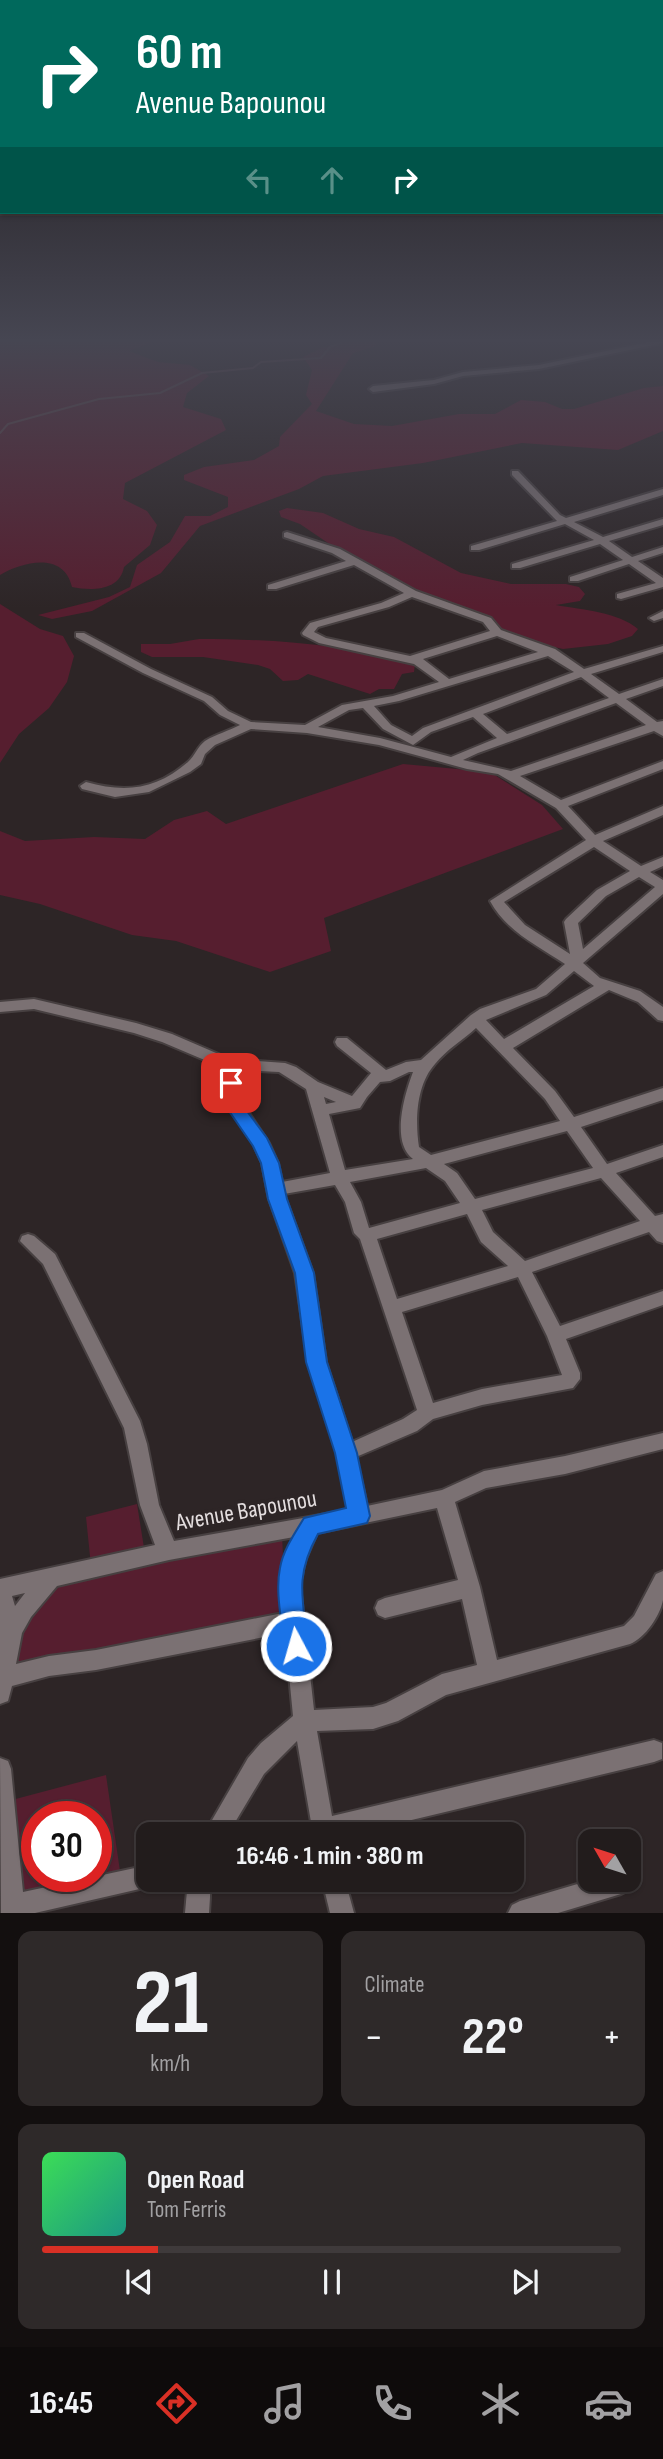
<!DOCTYPE html>
<meta charset="utf-8">
<style>
:root{--surface:#221c1c;--page:#2e2929;--text:#f1f3f6;--muted:#a2a1a3;--line:#3f3a3b;--accent:#d93025}
body{margin:0;font-family:"Sofia Sans Condensed",sans-serif;background:var(--page);color:var(--text);height:100vh;display:flex;flex-direction:column;font-size:26px;white-space:nowrap}
*{box-sizing:border-box;margin:0}
p{font-size:23px;color:var(--muted)}
.icon{flex:none;width:38px;height:38px;fill:none;stroke:currentColor;stroke-width:2;stroke-linecap:round;stroke-linejoin:round}
.map{position:relative;height:1913px;overflow:hidden}
.panel{display:flex;flex-direction:column;gap:18px;padding:18px;background:#130f0f;flex:1}
.panel>*{flex:none}
.top-card{position:absolute;left:0px;top:0px;width:663px;height:214px;box-shadow:0 2px 5px #0004,0 0 0 2px var(--line);background:#00695c;color:#fff;overflow:hidden}
.needle{width:46px;rotate:309deg}
.tools{position:absolute;left:578px;top:1829px;display:grid;gap:14px}
.tools a{display:grid;place-items:center;width:63px;height:63px;border-radius:14px;background:var(--surface);box-shadow:0 2px 5px #0004,0 0 0 2px var(--line);font-size:35px}
.speed{position:absolute;left:21px;top:1801px;display:flex;gap:14px;font-size:35px;font-weight:700;text-align:center}
.speed>*{display:grid;place-content:center;width:91px;height:91px;border-radius:50%;background:var(--surface);box-shadow:0 2px 5px #0004,0 0 0 2px var(--line);line-height:1}
.speed .limit{border:10px solid #d22;background:#fff;color:#111}
.pin{position:absolute;display:grid;place-items:center;width:60px;height:60px;color:#fff;margin:-30px;border-radius:14px;box-shadow:0 4px 10px #0006}
.me{position:absolute;width:77px;margin:-38px;rotate:354deg;stroke-linejoin:round;filter:drop-shadow(0 0 5px #0008)}
.turn{display:flex;align-items:center;gap:24px;height:147px;padding:0 21px;font-size:32px}
.turn .icon{width:91px;height:91px;stroke-width:2.5}
.turn b{display:block;font-size:49px;line-height:60px}
.lanes{display:flex;align-items:center;height:66px;padding:0 21px;background:#0003;justify-content:center;gap:35px;direction:ltr}
.lanes .off{opacity:.35}
.big{font-size:52px;font-weight:700;line-height:1.1}
.panel .tile{flex:1;display:flex;flex-direction:column;justify-content:center;gap:10px;min-width:0;padding:0 24px;border-radius:14px;background:var(--page)}
.panel .dial{align-items:center;gap:0}
.dial b{font-size:91px;line-height:1}
.song{display:flex;align-items:center;gap:21px}
.cover{width:84px;height:84px;border-radius:10px;background:linear-gradient(135deg,hsl(130 70% 55%),hsl(170 70% 35%))}
.played{height:7px;border-radius:4px;background:linear-gradient(90deg,var(--accent) 20%,var(--line) 20%)}
.keys{display:flex;justify-content:space-around;direction:ltr}
.heat{display:flex;justify-content:space-between;align-items:center;font-size:38px;direction:ltr}
.panel .tiles{flex:1;display:grid;gap:18px;grid-template-columns:1fr 1fr}
.tile:last-child{grid-column:span 2}
.trip{position:absolute;left:136px;top:1822px;width:388px;height:70px;border-radius:14px;background:var(--surface);box-shadow:0 2px 5px #0004,0 0 0 2px var(--line);font-weight:700;line-height:70px;text-align:center}
.menu{display:flex;height:112px;justify-content:space-around;align-items:center;background:#0e0b0b;color:var(--muted)}
.menu .icon{width:49px;height:49px}
.menu .active{color:var(--accent)}
.menu b{font-size:32px;color:var(--text)}
.map>svg:first-child{display:block}
</style>
<div class="map">
<svg width="663" height="1913" viewBox="0 0 663 1913">
<rect width="100%" height="100%" fill="#2d2526"/>
<g fill="#561e2f" fill-rule="evenodd">
<path d="M0,341H188L153,342L129,351L158,362L190,365L209,376L187,393L183,407L221,419L226,430L125,483L123,499L147,511L157,525L150,545L124,567C120,591 91,591 72,587C64,552 24,561 0,575Z"/>
<polygon points="342,341 376,341 376,346 353,353 316,411 354,424 392,426 459,414 495,414 521,400 545,402 562,409 574,409 644,388 663,386 663,431 618,450 522,443 423,463 323,476 299,489 200,526 161,573 92,611 52,619 38,615 109,597 130,587 137,565 170,542 185,516 210,516 228,507 228,497 184,480 184,475 204,467 254,460 279,446 280,437 312,404 306,395 312,370 303,357 323,347 336,346"/>
<path d="M287,508L323,513L359,529L394,537L461,573L511,584H566L579,587L585,594L580,601L556,605C583,610 618,612 638,629L632,636L608,644L563,649L522,640L462,609L412,592L353,560L300,524L281,517L279,511Z"/>
<polygon points="0,604 40,629 63,636 74,656 67,682 49,708 19,734 0,763"/>
<path d="M199,639C271,639 346,644 415,664L414,672L402,674L394,689H379L370,694L308,674L298,680L283,681L270,669L258,665L203,657H152L141,652V644H170Z"/>
<polygon points="403,764 490,772 542,805 563,829 324,918 331,951 270,972 176,941 132,935 40,904 0,895 0,831 25,841 94,837 145,839 174,820 207,811 226,824"/>
<polygon points="137,1504 145,1554 91,1566 86,1517"/>
<polygon points="282,1535 286,1618 11,1672 22,1619 53,1582"/>
<path d="M106,1775L121,1878L19,1895L8,1801ZM37,1816H96V1876H37Z"/>
</g>
<g fill="none" stroke-linecap="round" stroke-linejoin="round">
<polyline stroke="#5c434a" stroke-width="2" points="0,433 8,424 99,399 160,393 202,373 253,368 261,362 321,358 330,347 345,341"/>
<g stroke="#474041" stroke-width="4">
<g id="minor">
<polygon points="654,341 663,341 663,343 539,369 463,376 434,384 373,392 369,389 373,386 434,380 463,372 539,365"/>
<polygon points="512,471 518,471 560,515 566,518 663,489 663,495 574,522 603,537 663,519 663,525 609,541 632,557 663,547 663,553 638,561 663,578 663,587 621,599 617,598 617,594 656,583 629,564 578,581 570,581 570,577 623,560 600,544 520,568 512,568 512,564 594,540 565,524 479,550 471,550 471,546 557,521 512,475"/>
<path d="M287,532L340,549L416,591L491,618L501,630L555,649L584,669L663,646V652L591,674L619,694L663,679V686L626,699L657,722L663,721V736L654,731L520,776L561,800L663,761V769L568,806L595,835L663,806V815L603,841L641,866L663,857V866L650,872L663,880V894L583,963L600,978L640,991L663,1007V1021L658,1020L638,1002L609,990L513,1048L555,1091L574,1117L663,1088V1100L581,1127L607,1164L663,1145V1157L616,1173L655,1216L663,1214V1243L657,1241L649,1232L532,1272L560,1326L663,1291V1305L566,1339L580,1373V1379L573,1388L482,1405L433,1419L417,1431L356,1457L367,1506L442,1490L484,1471L565,1456L663,1433V1449L565,1474L486,1488L455,1502L480,1587L497,1660L624,1626L634,1616L656,1574L663,1571C663,1580 663,1591 663,1600C660,1616 645,1638 630,1644L446,1695L398,1721L373,1729L317,1731L332,1816L654,1740L662,1743V1759L654,1762L353,1834H295L298,1826L311,1822L297,1741L264,1774L228,1834H204L248,1758L261,1743L293,1716L285,1633L96,1670L49,1676L12,1686L8,1701L0,1704V1579L155,1545L140,1505L124,1428L43,1264L20,1241L22,1236L28,1234L34,1236L55,1254L140,1421L147,1444L159,1505L174,1541L348,1510L337,1453L308,1362L295,1273L269,1199L262,1163L254,1145L225,1102L221,1067L162,1042L134,1033L34,1009L0,1012V1002L34,999L136,1023L172,1034L230,1059L285,1063L296,1067L318,1082L352,1096L371,1073L337,1046L335,1042L337,1038H347L386,1070L406,1062L421,1060L471,1015L480,1009L536,989L565,964C538,946 506,931 490,901L586,840L556,808L498,774L467,769L379,745L307,733L251,729L215,745L205,754L201,764L190,772L149,792L115,797L82,789L80,786L86,782C125,793 156,790 188,762C195,756 197,747 205,741C216,734 229,731 240,725L220,715L204,701L143,673L76,637V633H84L151,669L212,697L228,711L251,722L305,725L342,705L393,696L439,682L414,664L319,643L303,635L302,633L310,623L381,603L404,593L354,565L276,589H268V585L346,561L332,553L284,537V533ZM412,597L483,622L490,631L410,656L326,638L314,632L318,627L389,607ZM497,636L538,652L449,679L423,659ZM548,656L574,672L423,728L412,736L391,725L374,706L399,701ZM581,677L609,698L507,734L483,714ZM616,703L646,725L511,771L463,760L478,753ZM363,708L383,729L413,745L431,732L473,717L497,738L451,757L380,738L318,727L349,710ZM594,847L630,871L597,890L566,919L564,922L570,954L525,925L504,902ZM639,877L655,887L583,949L578,923L606,896ZM574,971L594,986L504,1039L486,1020L546,995ZM476,1028L545,1099L560,1121L431,1155L419,1147C415,1121 416,1085 435,1064C446,1050 463,1040 476,1028ZM236,1070L279,1072L306,1089L330,1173L282,1182L278,1163L269,1143L241,1101ZM409,1072H413C405,1093 390,1142 413,1159L345,1170L329,1114L360,1108L367,1097L380,1082L390,1081ZM324,1097L336,1102L326,1104ZM567,1131L593,1168L475,1199L457,1173L444,1164ZM426,1168L445,1181L460,1203L369,1228L361,1202L350,1182ZM601,1178L640,1221L525,1261L493,1232L482,1210ZM335,1185L345,1202L354,1233L360,1239L417,1410L403,1419L352,1442L326,1362L313,1273L284,1194ZM467,1214L481,1242L508,1266L397,1299L377,1239ZM518,1277L547,1336L562,1375L482,1389L433,1403L402,1312ZM437,1508L458,1580L385,1598L378,1601L375,1608L378,1615L385,1618L462,1599L477,1665L442,1674L386,1703L373,1707L314,1710L300,1585L305,1561L317,1533ZM294,1537L281,1576L283,1613L96,1650L49,1656L16,1664L22,1633L31,1617L57,1586L169,1560ZM25,1593L15,1606L12,1596Z"/>
<polygon points="663,611 663,618 654,621 649,618"/>
<polygon points="0,1758 8,1761 11,1769 23,1892 149,1865 149,1880 160,1880 157,1885 35,1913 1,1913"/>
<polygon points="628,1873 633,1882 629,1890 621,1894 558,1913 508,1913 512,1905 520,1901 591,1880 628,1880"/>
<polygon points="188,1880 211,1880 209,1913 185,1913"/>
<polygon points="322,1880 345,1880 354,1913 330,1913"/>
</g>
</g>
<use href="#minor" fill="#7b7173" fill-rule="evenodd"/>
</g>
<linearGradient id="sky" x2="0" y2="1"><stop stop-color="#191415"/><stop offset="0.56" stop-color="#464652"/><stop offset="1" stop-color="#464652" stop-opacity="0"/></linearGradient>
<rect width="663" height="608" fill="url(#sky)"/>
<path fill="#1a73e8" stroke="#114b97" stroke-width="2" d="M231,1077L239,1083L244,1107L267,1138L279,1163L287,1199L314,1273L327,1362L357,1453L370,1516L367,1523L318,1534C294,1577 303,1599 308,1646L304,1654L296,1658L287,1654L284,1646C282,1621 275,1592 280,1568C283,1550 295,1533 304,1518L346,1508L335,1453L306,1362L295,1273L268,1199L261,1163L253,1146L227,1108L222,1083Z"/>
<g text-anchor="middle" stroke-width="7" stroke-linejoin="round" paint-order="stroke">
<g font-size="24" fill="#e4dedf" stroke="#2d2526">
<text transform="translate(246 1510) rotate(-10)" y="8">Avenue Bapounou</text>
</g>
</g>
</svg>
<div class="tools">
<a><svg class="needle" viewBox="-14 -14 28 28"><path d="M0-13l5 13h-10z" fill="#e53935"/><path d="M0 13l5-13h-10z" fill="#a2a1a3"/></svg></a>
</div>
<div class="speed"><div class="limit">30</div></div>
<div class="pin" style="left:231px;top:1083px;background:#d93025"><svg class="icon" aria-label="arrive" viewBox="0 0 24 24"><path d="M6 21V4h12l-3 4 3 4H6"/></svg></div>
<svg class="me" style="left:296px;top:1646px" viewBox="-20 -20 40 40"><circle r="17" fill="#1a73e8" stroke="#fff" stroke-width="3"/><path d="M0-11L8 9 0 5-8 9z" fill="#fff"/></svg>
<div class="trip">16:46 · 1 min · 380 m</div>
<div class="top-card">
<div class="turn"><svg class="icon" aria-label="right" viewBox="0 0 24 24"><path d="M7 20v-9h11M14 6l5 5-5 5"/></svg><div><b>60 m</b>Avenue Bapounou</div></div>
<div class="lanes"><svg class="icon off" aria-label="left" viewBox="0 0 24 24"><path d="M17 20v-9H6M10 6l-5 5 5 5"/></svg><svg class="icon off" aria-label="ahead" viewBox="0 0 24 24"><path d="M12 20V5M6 11l6-6 6 6"/></svg><svg class="icon" aria-label="right" viewBox="0 0 24 24"><path d="M7 20v-9h11M14 6l5 5-5 5"/></svg></div>
</div>
</div>
<section class="panel">
<div class="tiles">
<div class="tile dial"><b>21</b><p>km/h</p></div>
<div class="tile"><p>Climate</p>
<div class="heat"><a>−</a><b class="big">22°</b><a>+</a></div>
</div>
<div class="tile">
<div class="song"><i class="cover"></i><div><b>Open Road</b><p>Tom Ferris</p></div></div>
<div class="played"></div>
<div class="keys"><svg class="icon" aria-label="previous" viewBox="0 0 24 24"><path d="M18 5L8 12l10 7zM5 5v14"/></svg><svg class="icon" aria-label="pause" viewBox="0 0 24 24"><path d="M8 5v14M16 5v14"/></svg><svg class="icon" aria-label="next" viewBox="0 0 24 24"><path d="M6 5l10 7-10 7zM19 5v14"/></svg></div>
</div>
</div>
</section>
<nav class="menu">
<b>16:45</b>
<svg class="icon active" aria-label="directions" viewBox="0 0 24 24"><path d="M12 3l9 9-9 9-9-9zM9 14v-3h6M13 9l2 2-2 2"/></svg>
<svg class="icon" aria-label="music" viewBox="0 0 24 24"><path d="M9 18V5l10-2v13"/><circle cx="6" cy="18" r="3"/><circle cx="16" cy="16" r="3"/></svg>
<svg class="icon" aria-label="phone" viewBox="0 0 24 24"><path d="M5 4h4l2 5-3 2q2 4 5 5l2-3 5 2v4C11 20 4 13 5 4z"/></svg>
<svg class="icon" aria-label="climate" viewBox="0 0 24 24"><path d="M12 3v18M4 7l16 10M4 17L20 7"/></svg>
<svg class="icon" aria-label="car" viewBox="0 0 24 24"><path d="M5 17H2v-5l4-1 3-4h7l3 4 3 1v5h-3M9 17h6M6 11h13"/><circle cx="7" cy="17" r="2"/><circle cx="17" cy="17" r="2"/></svg>
</nav>
